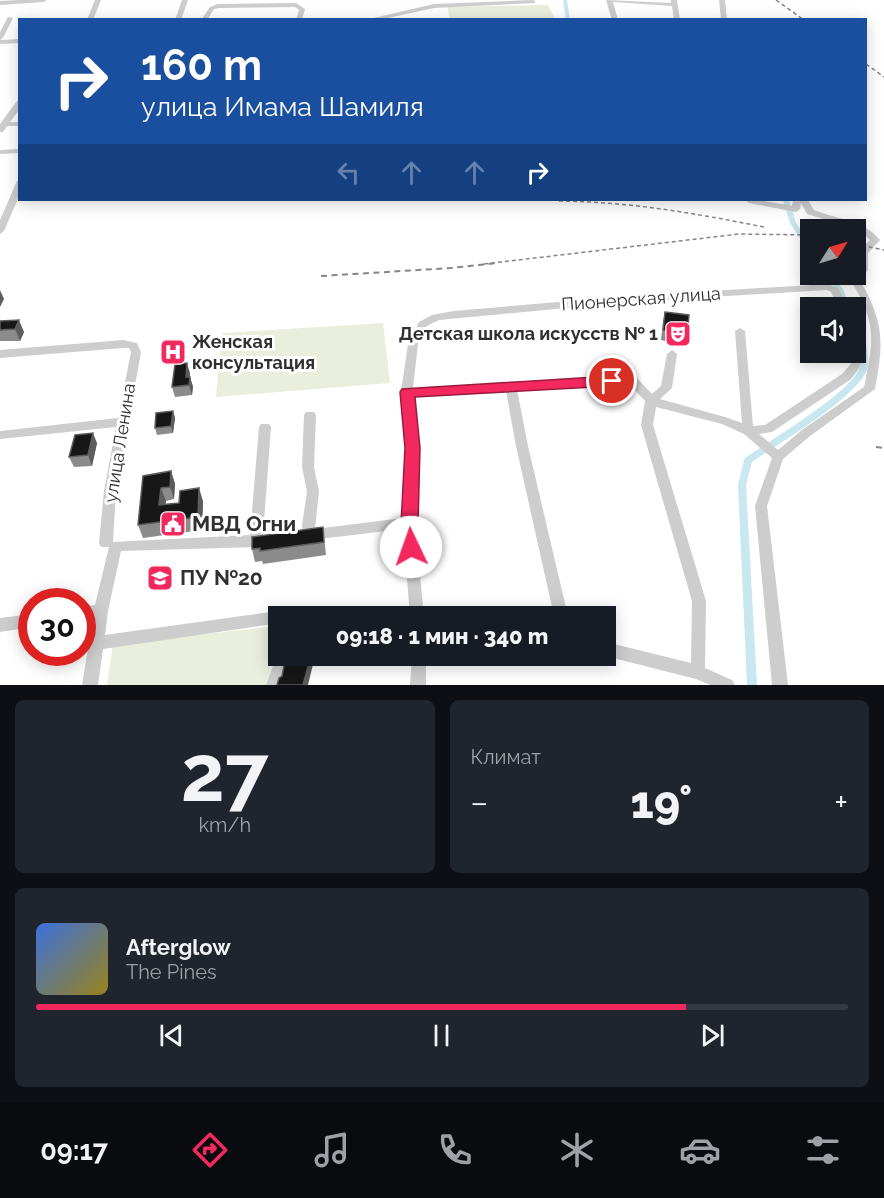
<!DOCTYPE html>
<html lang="ru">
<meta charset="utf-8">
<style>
:root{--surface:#171b24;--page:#20242c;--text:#f1f3f6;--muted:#9ea1a6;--line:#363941;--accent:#f2285e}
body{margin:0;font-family:Raleway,sans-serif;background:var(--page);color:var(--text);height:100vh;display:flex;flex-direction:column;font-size:22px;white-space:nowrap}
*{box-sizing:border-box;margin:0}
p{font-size:20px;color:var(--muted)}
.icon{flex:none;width:33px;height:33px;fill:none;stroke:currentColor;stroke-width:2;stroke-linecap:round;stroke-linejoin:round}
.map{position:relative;height:685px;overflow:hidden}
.drawer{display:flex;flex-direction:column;gap:15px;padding:15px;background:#0d0f14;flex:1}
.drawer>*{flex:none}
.hud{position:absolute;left:18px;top:18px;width:849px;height:183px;border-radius:0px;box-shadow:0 3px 15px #0003;background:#1a4fa0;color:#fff;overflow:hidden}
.needle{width:39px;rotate:53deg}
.buttons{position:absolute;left:800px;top:219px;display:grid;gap:12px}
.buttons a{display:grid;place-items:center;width:66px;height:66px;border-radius:0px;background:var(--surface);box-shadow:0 3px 15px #0003;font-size:30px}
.speed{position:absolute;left:18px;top:588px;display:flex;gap:12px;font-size:30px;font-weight:700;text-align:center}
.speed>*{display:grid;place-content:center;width:78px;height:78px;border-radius:50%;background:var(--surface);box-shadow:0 3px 15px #0003;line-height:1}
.speed .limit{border:9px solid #d22;background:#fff;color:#111}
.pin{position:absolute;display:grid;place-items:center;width:51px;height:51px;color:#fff;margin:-26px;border:3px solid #fff;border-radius:50%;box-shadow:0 2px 6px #0007}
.me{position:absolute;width:66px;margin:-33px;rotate:357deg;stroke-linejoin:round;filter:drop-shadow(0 0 4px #0008)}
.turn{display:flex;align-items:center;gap:21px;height:126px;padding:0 24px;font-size:27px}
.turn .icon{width:78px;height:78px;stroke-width:2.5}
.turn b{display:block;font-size:42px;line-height:51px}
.lanes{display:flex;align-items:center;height:57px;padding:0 24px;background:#0003;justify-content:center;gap:30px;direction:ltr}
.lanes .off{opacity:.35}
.big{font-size:45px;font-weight:800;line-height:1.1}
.drawer .card{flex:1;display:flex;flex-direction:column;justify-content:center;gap:9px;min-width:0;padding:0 21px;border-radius:9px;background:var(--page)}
.drawer .dial{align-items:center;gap:0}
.dial b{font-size:78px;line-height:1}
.song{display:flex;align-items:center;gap:18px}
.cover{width:72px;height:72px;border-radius:9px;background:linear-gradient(135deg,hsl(220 70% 55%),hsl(50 70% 35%))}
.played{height:6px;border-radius:3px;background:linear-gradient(90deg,var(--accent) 80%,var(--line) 80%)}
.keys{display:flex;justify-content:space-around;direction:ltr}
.heat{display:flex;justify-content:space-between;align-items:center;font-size:33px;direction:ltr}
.drawer .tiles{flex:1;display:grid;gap:15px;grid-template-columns:1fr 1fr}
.card:last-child{grid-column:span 2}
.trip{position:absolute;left:268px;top:606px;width:348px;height:60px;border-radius:0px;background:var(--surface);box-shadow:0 3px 15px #0003;font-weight:800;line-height:60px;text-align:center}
.tab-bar{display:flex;height:96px;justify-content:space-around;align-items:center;background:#090b0e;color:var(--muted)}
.tab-bar .icon{width:42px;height:42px}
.tab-bar .on{color:var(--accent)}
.tab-bar b{font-size:27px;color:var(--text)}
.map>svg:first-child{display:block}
</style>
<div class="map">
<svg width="884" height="685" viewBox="0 0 884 685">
<rect width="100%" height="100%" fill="#fff"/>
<g fill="#e9eedd">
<polygon points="548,5 555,19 449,19 448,7"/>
<polygon points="383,323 390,383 216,397 222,333"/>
<polygon points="279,626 279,644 266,685 107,685 113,644"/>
</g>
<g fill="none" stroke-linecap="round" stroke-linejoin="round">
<g fill="#c8e7ef" fill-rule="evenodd">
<polygon points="563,0 567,0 570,20 566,20"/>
<polygon points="783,200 789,200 796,223 810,244 810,251 808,250 790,223"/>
<polygon points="824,274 831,274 843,289 851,308 844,308 837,290"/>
<path d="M855,319C862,323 864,335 866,343C867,351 870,362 867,370C856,398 778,444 752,462L746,485L757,685H747L738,485L744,460L745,458C768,442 850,393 859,369C864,358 857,344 855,333C855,328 855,323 855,319Z"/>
</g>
<g fill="#cdcdcd" fill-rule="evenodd">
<polygon points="18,0 47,0 44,2 0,5 0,1"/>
<polygon points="95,0 101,0 93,20 87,20"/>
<polygon points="182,0 188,0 181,20 175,20"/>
<polygon points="533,0 535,1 535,3 434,8 379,20 365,20 434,4"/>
<polygon points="606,0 671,3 671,0 677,0 680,20 674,20 672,6 613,2 618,20 612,20"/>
<polygon points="719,0 725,0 727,20 721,20"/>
<polygon points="296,3 305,9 302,20 296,20 299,10 295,7 219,8 214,9 207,20 201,20 210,7 218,4"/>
<polygon points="8,17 13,18 3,38 0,40 0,32"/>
<polygon points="20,39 20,43 0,44 0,40"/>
<polygon points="17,101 20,101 20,109 10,122 20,122 20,126 7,126 3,132 0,132 0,124"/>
<polygon points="20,149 20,153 0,154 0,150"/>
<polygon points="17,181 20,181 20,194 4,231 0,234 0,220"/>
<path d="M745,200H760L792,206L793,200H808L814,210C836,219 864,220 880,240L868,253V270L860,280C884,323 884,341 875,389L810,436L783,459L767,506L788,685H772L755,506L772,458L744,434L722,424L656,407L653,425L706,601L705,668L732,680L735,685H710L696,679L605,656L606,642L691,663L692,601L641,425L645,401L629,384L517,390L528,446L568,616H554L516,446L506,391L413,396L419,448L415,523L424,616H410L403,529L311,540L304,539L302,525L307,492L302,467L304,415L306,412H314L316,415L314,467L319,492L315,529L403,518L407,448L401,392L408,344L419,322L432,315L454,311L629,296L828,284L838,288L849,308H839L831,292L827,290L629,302L439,320L427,326L418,344L413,388L507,383L511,381L515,382L632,376L636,377L652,394L661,386L667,354L672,350L677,354L672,388L660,399L725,417L742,423L735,331L740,328L745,331L753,426L765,425L842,374L850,365L853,359L821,356L816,352H855V331L859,332C867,351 864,365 850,380L772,432L759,434L778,450L802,430L864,387C874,341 877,321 850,280L858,270V252L870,240C855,223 827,221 807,214L801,203L800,209L796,212L749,203Z"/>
<polygon points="123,340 137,343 141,352 116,491 113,542 250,535 259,427 261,424 269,424 271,427 263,535 271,536 273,540 271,544 256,547 121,551 108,611 105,635 285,610 299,611 301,616 279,616 279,623 103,649 98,685 82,685 93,618 82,619 82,607 95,605 109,547 101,547 99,543 104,491 116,427 0,439 0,431 118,418 131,352 129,348 123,348 0,358 0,350"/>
<polygon points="810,347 810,352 814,354 806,355 801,351 802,348"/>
<polygon points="32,614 32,627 0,632 0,618"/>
<polygon points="278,651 279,656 290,656 282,685 266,685"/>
<polygon points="412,656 426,656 426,685 410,685"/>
</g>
<g stroke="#858585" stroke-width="1.5" stroke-dasharray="4 3" stroke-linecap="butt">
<polyline points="776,0 804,20"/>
<polyline points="866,64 884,77"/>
<path d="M559,201C632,202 693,213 764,227"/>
<polyline points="855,244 884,250"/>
<polyline points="484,264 739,234 810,235"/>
</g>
<g stroke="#858585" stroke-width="2" stroke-dasharray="6 4.5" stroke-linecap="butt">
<polyline points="321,276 451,268 497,263"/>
<polyline points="876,447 884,448"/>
</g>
</g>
<g fill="#8b8b8b">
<polygon points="665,312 687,336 685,346 661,340 663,322"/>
<polygon points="0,321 24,332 20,341 0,341"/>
<polygon points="190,373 190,377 193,387 192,395 175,397 172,387"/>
<polygon points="173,411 175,418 173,433 157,435 155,428"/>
<polygon points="97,443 92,466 74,467 69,457"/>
<polygon points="171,471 175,484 174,499 166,501 165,505 203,501 202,530 143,538 138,525"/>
<polygon points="323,527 326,555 263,564 262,561 255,562 252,549"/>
</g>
<g fill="#5d5d5d">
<polygon points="0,290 4,299 0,307"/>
<polygon points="19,320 24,332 20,341 15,329"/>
<polygon points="187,363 190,373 189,387 186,377"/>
<polygon points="190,377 193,387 192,395 189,385"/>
<polygon points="173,411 175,418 173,433 171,426"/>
<polygon points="93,433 97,443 92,466 88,455"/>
<polygon points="171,471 175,484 174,499 170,487"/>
<polygon points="161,488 166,501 164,518 159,505"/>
<polygon points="199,488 203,501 202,530 198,517"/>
<polygon points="311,656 315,656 308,685 303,685"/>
</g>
<g fill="#171717" stroke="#5d5d5d" stroke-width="1.5">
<polygon points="665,312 689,315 687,336 663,330"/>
<polygon points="19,320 15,329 0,330 0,321"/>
<polygon points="187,363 186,377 190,377 189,385 172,387 175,364"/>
<polygon points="173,411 171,426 155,428 156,413"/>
<polygon points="93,433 88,455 69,457 75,435"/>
<polygon points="171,471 170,487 161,488 159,505 179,503 180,491 199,488 198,517 138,525 143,476"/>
<polygon points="323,527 324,542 260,551 260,548 252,549 252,537"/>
<polygon points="286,656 311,656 303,685 277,685 279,678 282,676"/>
</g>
<polygon fill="#f2285e" stroke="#9d1a3d" stroke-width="1.5" points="612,376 619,381 612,386 415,397 420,448 418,524 420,547 417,552 411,554 405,552 401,524 405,448 400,392 402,389"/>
<defs>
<g id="theatre-square" transform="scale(1.35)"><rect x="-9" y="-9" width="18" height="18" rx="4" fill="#f2285e" stroke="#fff"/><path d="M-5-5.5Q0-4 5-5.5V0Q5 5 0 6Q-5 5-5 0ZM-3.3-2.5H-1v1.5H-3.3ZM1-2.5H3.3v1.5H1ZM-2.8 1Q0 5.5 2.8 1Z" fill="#fff"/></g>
<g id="hospital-square" transform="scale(1.35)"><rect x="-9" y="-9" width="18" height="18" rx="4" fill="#f2285e" stroke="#fff"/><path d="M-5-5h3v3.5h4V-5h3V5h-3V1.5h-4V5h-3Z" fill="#fff"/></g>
<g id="civic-square" transform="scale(1.35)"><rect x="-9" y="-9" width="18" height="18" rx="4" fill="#f2285e" stroke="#fff"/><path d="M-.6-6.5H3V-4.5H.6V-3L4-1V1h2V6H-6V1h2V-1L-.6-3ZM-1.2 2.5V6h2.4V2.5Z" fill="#fff"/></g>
<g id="university-square" transform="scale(1.35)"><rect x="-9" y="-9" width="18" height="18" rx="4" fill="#f2285e" stroke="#fff"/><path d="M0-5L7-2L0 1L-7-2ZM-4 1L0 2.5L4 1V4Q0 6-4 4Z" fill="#fff"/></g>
</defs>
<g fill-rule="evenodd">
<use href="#theatre-square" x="678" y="334"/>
<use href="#hospital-square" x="173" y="352"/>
<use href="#civic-square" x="173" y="524"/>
<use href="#university-square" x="160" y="578"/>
</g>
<g text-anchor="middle" stroke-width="6" stroke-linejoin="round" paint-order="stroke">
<g font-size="18" fill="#303030" stroke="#fff">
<text transform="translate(641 299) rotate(-4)" y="6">Пионерская улица</text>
<text transform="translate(120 443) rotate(-81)" y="6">улица Ленина</text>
</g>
<g font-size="18" font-weight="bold" fill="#303030" stroke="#fff" text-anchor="end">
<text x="658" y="340">Детская школа искусств № 1</text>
<text x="192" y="348" text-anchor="start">Женская<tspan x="192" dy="21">консультация</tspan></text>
</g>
<g font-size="21" font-weight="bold" fill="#303030" stroke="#fff" text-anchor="start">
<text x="192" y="531">МВД Огни</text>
<text x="180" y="585">ПУ №20</text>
</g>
</g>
</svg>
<div class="buttons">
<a><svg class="needle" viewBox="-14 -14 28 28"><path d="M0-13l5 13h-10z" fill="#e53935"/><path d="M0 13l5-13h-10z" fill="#9ea1a6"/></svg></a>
<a><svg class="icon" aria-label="sound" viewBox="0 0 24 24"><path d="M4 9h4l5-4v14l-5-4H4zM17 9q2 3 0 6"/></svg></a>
</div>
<div class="speed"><div class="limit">30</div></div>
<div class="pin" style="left:612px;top:381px;background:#d93025"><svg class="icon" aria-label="arrive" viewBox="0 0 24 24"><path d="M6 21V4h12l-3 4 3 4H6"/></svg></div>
<svg class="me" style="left:411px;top:547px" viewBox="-20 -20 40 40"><circle r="19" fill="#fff"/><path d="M0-13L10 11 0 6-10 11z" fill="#f2285e"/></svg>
<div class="trip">09:18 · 1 мин · 340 m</div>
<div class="hud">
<div class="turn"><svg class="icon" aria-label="right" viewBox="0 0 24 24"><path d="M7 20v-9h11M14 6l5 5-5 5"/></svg><div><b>160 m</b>улица Имама Шамиля</div></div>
<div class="lanes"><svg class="icon off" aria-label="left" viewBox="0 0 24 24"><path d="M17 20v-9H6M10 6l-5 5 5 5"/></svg><svg class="icon off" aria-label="ahead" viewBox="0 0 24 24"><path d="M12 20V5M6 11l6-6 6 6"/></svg><svg class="icon off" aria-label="ahead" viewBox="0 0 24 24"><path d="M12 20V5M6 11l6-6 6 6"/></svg><svg class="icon" aria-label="right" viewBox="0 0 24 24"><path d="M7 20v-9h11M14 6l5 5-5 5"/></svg></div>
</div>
</div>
<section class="drawer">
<div class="tiles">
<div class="card dial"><b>27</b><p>km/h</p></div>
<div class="card"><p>Климат</p>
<div class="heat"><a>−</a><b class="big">19°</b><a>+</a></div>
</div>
<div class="card">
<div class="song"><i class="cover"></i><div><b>Afterglow</b><p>The Pines</p></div></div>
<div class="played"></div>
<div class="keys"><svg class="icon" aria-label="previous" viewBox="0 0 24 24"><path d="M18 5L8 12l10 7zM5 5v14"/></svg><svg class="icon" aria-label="pause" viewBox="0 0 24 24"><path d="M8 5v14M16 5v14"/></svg><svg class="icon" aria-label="next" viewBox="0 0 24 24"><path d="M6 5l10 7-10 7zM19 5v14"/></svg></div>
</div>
</div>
</section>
<nav class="tab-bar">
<b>09:17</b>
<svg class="icon on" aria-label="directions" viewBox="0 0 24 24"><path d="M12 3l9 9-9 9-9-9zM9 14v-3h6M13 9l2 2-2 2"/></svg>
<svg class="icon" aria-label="music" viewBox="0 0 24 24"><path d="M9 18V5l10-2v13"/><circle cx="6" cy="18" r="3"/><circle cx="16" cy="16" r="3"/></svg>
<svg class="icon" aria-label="phone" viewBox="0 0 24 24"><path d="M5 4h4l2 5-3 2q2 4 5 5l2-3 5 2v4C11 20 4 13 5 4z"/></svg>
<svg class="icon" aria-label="climate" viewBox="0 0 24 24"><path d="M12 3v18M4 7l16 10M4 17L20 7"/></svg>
<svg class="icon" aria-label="car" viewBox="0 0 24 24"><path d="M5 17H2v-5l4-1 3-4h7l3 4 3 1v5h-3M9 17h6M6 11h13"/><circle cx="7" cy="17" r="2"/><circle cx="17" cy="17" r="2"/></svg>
<svg class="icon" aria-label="filters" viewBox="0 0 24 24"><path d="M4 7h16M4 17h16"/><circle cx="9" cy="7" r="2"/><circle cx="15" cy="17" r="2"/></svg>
</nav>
